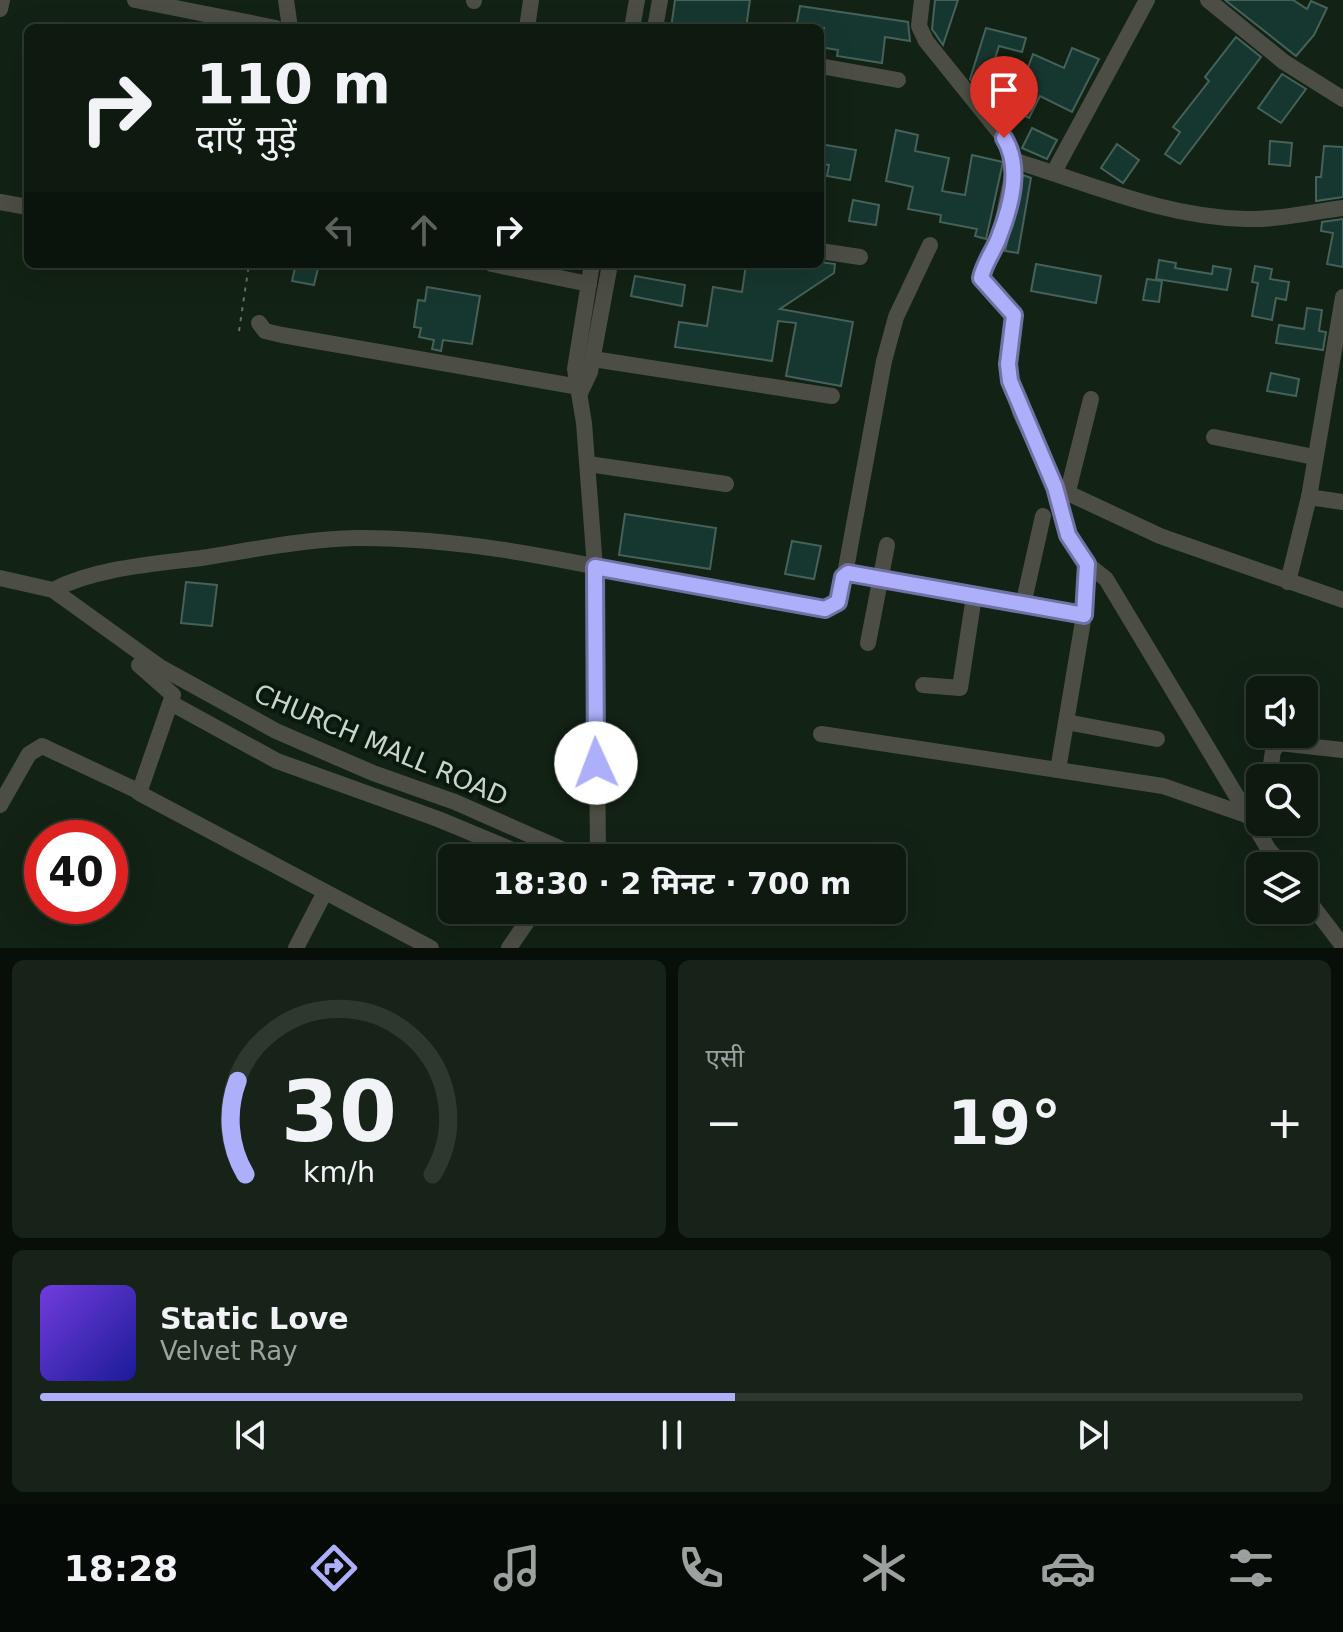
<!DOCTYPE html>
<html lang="hi">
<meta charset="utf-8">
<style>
:root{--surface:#0e1a0f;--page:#172318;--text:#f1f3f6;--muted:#9ba19e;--line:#2e382f;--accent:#adaffb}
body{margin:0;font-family:"DejaVu Sans","Noto Sans Devanagari",sans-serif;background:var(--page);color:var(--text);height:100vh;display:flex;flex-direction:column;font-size:30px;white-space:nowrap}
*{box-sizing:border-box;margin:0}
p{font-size:26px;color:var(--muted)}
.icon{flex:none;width:44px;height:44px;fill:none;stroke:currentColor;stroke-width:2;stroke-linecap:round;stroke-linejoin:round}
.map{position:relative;height:948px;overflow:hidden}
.panel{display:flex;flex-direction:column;gap:12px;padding:12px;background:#080e08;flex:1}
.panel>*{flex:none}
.banner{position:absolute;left:24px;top:24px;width:800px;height:244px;border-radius:12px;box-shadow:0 8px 32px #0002,0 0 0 2px var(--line);background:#0e1a0f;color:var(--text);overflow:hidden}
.fabs{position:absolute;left:1246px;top:676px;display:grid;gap:16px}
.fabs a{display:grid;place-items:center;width:72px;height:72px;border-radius:12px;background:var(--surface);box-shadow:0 8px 32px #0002,0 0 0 2px var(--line);font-size:40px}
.speed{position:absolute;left:24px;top:820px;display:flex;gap:16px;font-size:40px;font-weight:700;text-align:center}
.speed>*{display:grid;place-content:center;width:104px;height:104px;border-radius:50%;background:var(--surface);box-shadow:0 8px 32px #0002,0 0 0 2px var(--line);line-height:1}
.speed .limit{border:12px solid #d22;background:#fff;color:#111}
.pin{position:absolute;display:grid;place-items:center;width:68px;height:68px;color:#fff;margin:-82px -34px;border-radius:50% 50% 50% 0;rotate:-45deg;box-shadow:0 0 8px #0007}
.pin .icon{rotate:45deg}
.me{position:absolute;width:88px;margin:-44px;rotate:358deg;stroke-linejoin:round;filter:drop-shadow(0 0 6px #0008)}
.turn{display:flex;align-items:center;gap:28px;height:168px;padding:0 40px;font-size:36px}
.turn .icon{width:104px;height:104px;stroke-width:2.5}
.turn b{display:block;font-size:56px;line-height:68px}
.lanes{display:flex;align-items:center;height:76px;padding:0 40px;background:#0003;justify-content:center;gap:40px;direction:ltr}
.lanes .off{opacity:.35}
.big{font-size:60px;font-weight:700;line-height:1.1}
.panel .widget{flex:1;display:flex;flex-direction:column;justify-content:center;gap:12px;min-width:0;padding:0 28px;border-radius:12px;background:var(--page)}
.panel .dial{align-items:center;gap:0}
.dial svg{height:208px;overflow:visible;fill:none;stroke:var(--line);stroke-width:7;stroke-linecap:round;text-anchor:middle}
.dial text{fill:var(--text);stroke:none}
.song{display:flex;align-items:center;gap:24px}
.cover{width:96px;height:96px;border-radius:12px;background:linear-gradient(135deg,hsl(260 70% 55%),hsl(240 70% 35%))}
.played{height:8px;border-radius:4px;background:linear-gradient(90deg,var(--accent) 55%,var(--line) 55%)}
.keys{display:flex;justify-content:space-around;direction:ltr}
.heat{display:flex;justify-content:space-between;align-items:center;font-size:44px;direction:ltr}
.panel .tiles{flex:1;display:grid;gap:12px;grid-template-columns:1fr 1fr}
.widget:last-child{grid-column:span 2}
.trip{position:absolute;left:438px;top:844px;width:468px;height:80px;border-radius:12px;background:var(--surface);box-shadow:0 8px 32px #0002,0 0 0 2px var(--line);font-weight:700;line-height:80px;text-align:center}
.dock{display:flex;height:128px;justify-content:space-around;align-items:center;background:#060a06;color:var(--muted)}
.dock .icon{width:56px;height:56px}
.dock .selected{color:var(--accent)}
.dock b{font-size:36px;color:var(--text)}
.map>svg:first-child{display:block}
</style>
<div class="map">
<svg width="1343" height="948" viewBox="0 0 1343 948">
<rect width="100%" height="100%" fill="#122214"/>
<g fill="#16372f" stroke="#466159" stroke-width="2">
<polygon points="675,0 750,0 746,28 671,28"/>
<polygon points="935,0 958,0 943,45 932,29"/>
<polygon points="1225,0 1293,0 1307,9 1311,1 1327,8 1314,35 1296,56"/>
<polygon points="800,6 908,22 910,41 885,37 882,63 837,56 838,50 820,47 824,28 796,28"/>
<polygon points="986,28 1026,38 1022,52 999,46 984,93 970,79"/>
<polygon points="1236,37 1261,57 1180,164 1165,154 1180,132 1173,127 1209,81 1205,77"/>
<polygon points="1072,48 1099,59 1072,112 1040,96 1029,118 1012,110 1033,54 1064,68"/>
<polygon points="1282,74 1306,89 1281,123 1258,108"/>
<polygon points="1032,128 1057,140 1047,159 1022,148"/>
<polygon points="896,130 918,135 915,151 949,158 942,191 965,195 972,155 1003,162 986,239 975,236 977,229 940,222 941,215 908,209 913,187 886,181"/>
<polygon points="1270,141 1292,143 1290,166 1269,164"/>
<polygon points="820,144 856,150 850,180 827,176 829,165 820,164"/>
<polygon points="1117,144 1139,160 1123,183 1101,168"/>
<polygon points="1324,146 1343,147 1343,197 1316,201 1316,177 1321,177"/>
<polygon points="1023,175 1031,178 1018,253 1005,251"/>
<polygon points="853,200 879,205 876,225 849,221"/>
<polygon points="1343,219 1343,267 1327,264 1333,233 1321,231 1322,222"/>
<polygon points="1159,260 1176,263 1175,268 1212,274 1213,266 1231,269 1227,290 1156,279"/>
<polygon points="820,262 835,264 834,273 780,309 853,322 841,386 786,376 796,323 778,321 772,361 675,347 679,322 707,326 713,287 742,292 746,264"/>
<polygon points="296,264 319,264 314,285 292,281"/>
<polygon points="1036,264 1101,276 1096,303 1031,291"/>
<polygon points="1255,266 1272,269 1270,279 1289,282 1286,300 1276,298 1272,320 1252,316 1258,283 1252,282"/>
<polygon points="635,276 685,285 682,306 631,296"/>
<polygon points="1147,279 1162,281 1159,302 1143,300"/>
<polygon points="427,287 480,296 472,344 443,340 441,351 432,349 434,340 419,337 421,328 414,327 418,300 425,301"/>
<polygon points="1307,308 1322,310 1319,331 1326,332 1323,350 1276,343 1279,325 1304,329"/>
<polygon points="1271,373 1299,379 1296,396 1267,391"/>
<polygon points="625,514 716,528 710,569 619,555"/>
<polygon points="792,541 821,546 814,579 785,574"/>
<polygon points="186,582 217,585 212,626 181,623"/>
</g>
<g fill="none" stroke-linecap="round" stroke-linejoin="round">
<g stroke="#647165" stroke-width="2" stroke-dasharray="4 6" stroke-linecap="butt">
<polyline points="205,265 206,264"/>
<polyline points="239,331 249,264"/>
</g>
<g stroke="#4c4e45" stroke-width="16">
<polyline points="135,0 276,28"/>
<polyline points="286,0 290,28"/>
<polyline points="922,0 919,26 926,41 1005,139 1015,161 1000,234 981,278 1014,315 1009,373 1020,412 1055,487 1073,544 1087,564 1106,579 1269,850 1283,866"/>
<polyline points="1208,0 1284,62 1343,99"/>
<polyline points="474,1 474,0"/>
<polyline points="0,9 2,0"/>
<polyline points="528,21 531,0"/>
<polyline points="632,28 637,0"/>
<polyline points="655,28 660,0"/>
<polyline points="820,66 898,80"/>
<path d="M1015,161C1092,184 1163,217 1246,219C1278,220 1311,212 1343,208"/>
<polyline points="1054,172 1147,0"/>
<polyline points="0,202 28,207"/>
<polyline points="820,251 860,257"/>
<polyline points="492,264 589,284"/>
<polyline points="259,323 265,331 282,335 579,387"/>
<polyline points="593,359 832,396"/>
<polyline points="580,393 590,372 610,264"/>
<polyline points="1214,437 1314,457"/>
<polyline points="588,464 726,484"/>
<polyline points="1055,487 1160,536 1343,600"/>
<polyline points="1067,495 1091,399"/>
<polyline points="1309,497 1343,502"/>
<polyline points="845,574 884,361 896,317 930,245"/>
<polyline points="0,578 53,590 160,667 276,731 373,773 455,802 582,858"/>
<polyline points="1288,582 1309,497 1343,297"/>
<path d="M53,590C96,568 153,564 201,558C252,550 305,539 357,538C515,537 669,589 825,609L836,605L843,577L852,573L1084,615"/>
<polyline points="1023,605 1043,516"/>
<polyline points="868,643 887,545"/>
<polyline points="139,665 173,695 139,793 431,948"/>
<polyline points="923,685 960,688 974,596"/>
<polyline points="171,703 277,761 438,819 532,858"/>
<polyline points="1066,722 1157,739"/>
<polyline points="821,734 1163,786 1249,816 1260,810"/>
<polyline points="1058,770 1084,615 1087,564"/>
<polyline points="1269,778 1273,751 1279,743 1343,750"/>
<polyline points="0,805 29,754 42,746 138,791"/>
<polyline points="592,858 598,850 595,567 584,423 575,369 592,264"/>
<polyline points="1304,895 1343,946"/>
<polyline points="296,948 325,892"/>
<polyline points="509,948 535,910"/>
</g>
</g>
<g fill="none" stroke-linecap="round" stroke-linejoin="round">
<g stroke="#7072a3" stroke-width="20">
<path id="route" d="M596,763L595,567L825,609L838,602L843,577L848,573L1084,615L1087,564L1068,535L1055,487L1010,381L1008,364L1014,315L981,278C984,263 994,251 999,237C1011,206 1022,167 1004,138"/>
</g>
<use href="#route" stroke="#adaffb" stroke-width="14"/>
</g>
<g text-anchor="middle" stroke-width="8" stroke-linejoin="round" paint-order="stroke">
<g font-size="26" fill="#cad4ca" stroke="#09190b">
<text transform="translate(381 745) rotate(23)" y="9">CHURCH MALL ROAD</text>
</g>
</g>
</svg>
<div class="fabs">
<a><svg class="icon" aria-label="sound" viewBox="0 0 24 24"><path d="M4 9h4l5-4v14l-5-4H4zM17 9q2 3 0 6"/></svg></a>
<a><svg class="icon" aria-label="search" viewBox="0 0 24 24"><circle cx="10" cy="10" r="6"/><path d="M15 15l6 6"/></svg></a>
<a><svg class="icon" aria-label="layers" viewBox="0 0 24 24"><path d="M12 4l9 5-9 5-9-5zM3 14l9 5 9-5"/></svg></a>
</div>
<div class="speed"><div class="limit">40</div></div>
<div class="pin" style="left:1004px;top:138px;background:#d93025"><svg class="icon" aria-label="arrive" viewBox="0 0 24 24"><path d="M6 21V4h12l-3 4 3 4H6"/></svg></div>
<svg class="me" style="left:596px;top:763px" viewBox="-20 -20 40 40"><circle r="19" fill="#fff"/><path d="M0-13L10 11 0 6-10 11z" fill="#adaffb"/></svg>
<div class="trip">18:30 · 2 मिनट · 700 m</div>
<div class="banner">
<div class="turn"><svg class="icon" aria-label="right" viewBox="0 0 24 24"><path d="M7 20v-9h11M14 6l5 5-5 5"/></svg><div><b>110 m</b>दाएँ मुड़ें</div></div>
<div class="lanes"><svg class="icon off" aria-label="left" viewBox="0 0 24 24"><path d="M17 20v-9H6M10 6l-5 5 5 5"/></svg><svg class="icon off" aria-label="ahead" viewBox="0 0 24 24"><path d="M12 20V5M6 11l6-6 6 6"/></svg><svg class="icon" aria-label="right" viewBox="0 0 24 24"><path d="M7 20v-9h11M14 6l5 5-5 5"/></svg></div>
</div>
</div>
<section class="panel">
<div class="tiles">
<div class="widget dial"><svg viewBox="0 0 100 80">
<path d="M14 69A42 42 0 1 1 86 69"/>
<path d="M14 69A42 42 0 0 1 11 33" stroke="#adaffb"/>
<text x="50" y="56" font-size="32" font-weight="700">30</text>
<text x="50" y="72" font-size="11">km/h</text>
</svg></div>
<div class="widget"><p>एसी</p>
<div class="heat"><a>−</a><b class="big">19°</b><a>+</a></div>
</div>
<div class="widget">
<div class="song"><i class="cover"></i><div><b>Static Love</b><p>Velvet Ray</p></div></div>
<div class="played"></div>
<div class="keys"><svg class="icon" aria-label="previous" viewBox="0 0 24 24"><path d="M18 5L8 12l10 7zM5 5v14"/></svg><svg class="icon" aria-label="pause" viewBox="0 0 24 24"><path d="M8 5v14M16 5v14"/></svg><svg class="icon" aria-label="next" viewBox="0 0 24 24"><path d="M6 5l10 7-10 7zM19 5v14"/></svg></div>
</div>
</div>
</section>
<nav class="dock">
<b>18:28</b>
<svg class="icon selected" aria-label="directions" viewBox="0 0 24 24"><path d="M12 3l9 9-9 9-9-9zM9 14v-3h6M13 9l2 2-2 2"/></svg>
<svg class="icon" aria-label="music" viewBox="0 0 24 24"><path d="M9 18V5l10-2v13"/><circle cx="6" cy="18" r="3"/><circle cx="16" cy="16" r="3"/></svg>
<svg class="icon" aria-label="phone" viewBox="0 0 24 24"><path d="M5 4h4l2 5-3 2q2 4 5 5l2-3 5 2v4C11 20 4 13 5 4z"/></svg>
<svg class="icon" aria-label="climate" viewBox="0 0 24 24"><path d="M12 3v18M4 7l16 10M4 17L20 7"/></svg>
<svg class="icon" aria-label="car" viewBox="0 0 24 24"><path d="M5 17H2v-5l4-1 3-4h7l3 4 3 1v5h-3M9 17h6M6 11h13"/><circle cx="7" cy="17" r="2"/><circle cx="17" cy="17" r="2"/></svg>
<svg class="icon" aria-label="filters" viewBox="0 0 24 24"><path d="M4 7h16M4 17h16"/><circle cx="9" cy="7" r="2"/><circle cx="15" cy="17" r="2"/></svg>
</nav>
